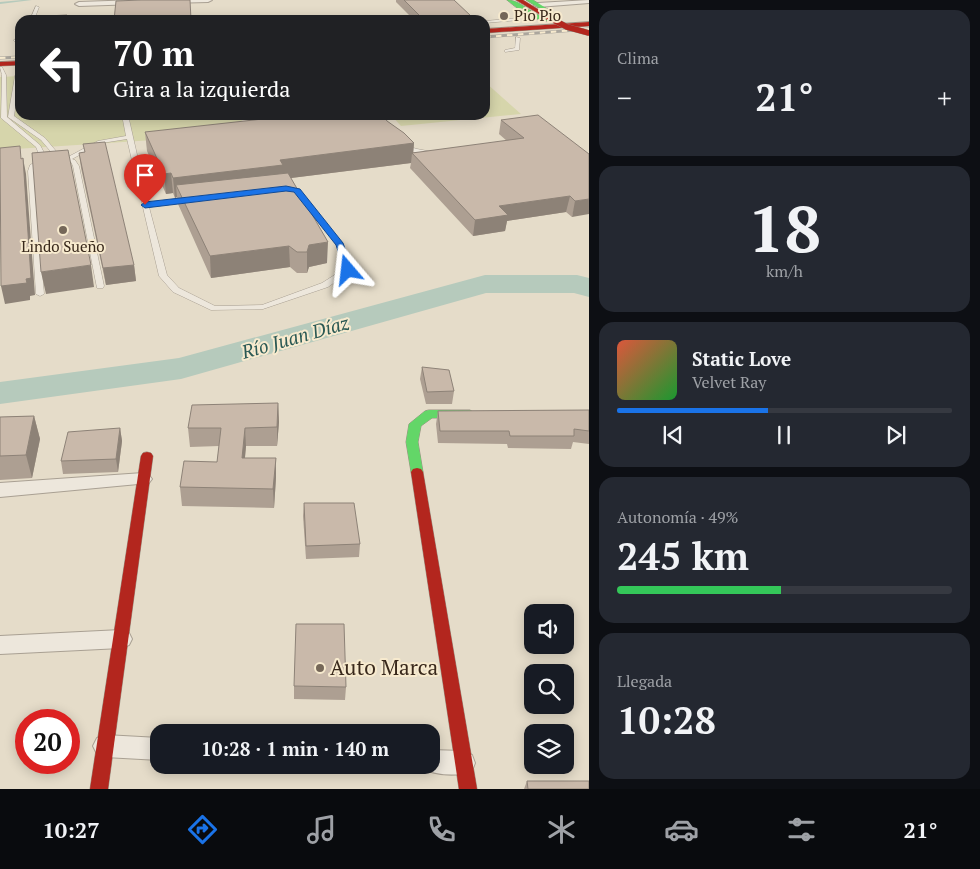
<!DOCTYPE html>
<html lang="es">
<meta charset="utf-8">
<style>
:root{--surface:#171b24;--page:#242831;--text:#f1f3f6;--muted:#9ea1a6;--line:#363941;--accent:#1a73e8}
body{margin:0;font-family:"PT Serif",serif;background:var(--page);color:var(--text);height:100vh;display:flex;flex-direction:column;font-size:19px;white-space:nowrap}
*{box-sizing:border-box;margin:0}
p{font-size:16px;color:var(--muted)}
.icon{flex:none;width:28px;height:28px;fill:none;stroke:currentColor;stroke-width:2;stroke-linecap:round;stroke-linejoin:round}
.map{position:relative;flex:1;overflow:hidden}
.side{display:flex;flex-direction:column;gap:10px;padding:10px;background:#0d0f14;width:391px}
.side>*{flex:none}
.top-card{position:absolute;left:15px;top:15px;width:475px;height:105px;border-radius:15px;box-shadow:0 2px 12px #0003;background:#202124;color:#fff;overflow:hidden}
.controls{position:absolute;left:524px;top:604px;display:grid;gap:10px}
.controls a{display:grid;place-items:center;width:50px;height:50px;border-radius:10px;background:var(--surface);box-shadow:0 2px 12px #0003;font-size:25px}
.speed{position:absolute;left:15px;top:709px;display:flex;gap:10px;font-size:25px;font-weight:700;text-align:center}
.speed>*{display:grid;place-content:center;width:65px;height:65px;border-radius:50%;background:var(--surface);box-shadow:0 2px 12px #0003;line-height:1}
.speed .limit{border:8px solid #d22;background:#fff;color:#111}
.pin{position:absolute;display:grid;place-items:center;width:42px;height:42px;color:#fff;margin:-51px -21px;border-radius:50% 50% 50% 0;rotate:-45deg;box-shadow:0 0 5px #0007}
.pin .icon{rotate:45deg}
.me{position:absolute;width:55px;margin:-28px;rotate:343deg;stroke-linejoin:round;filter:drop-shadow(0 0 4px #0008)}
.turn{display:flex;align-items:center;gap:18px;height:105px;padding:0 15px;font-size:22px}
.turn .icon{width:65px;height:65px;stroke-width:2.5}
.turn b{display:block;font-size:35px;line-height:42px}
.big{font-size:38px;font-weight:600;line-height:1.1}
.side .card{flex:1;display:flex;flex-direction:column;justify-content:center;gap:8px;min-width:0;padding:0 18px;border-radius:15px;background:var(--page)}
.side .dial{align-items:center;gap:0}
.dial b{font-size:65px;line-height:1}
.song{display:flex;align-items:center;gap:15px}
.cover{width:60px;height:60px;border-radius:8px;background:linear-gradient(135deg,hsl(10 70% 55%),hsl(130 70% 35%))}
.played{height:5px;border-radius:2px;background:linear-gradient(90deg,var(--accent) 45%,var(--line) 45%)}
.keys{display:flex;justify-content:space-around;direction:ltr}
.heat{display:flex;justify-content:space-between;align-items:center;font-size:28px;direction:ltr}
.charge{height:8px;border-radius:4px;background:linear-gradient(90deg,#34c759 49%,var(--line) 0)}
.trip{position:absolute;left:150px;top:724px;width:290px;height:50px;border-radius:15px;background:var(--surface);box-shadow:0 2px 12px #0003;font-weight:600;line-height:50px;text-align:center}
.tab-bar{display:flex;height:80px;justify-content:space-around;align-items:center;background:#090b0e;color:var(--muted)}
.tab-bar .icon{width:35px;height:35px}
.tab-bar .current{color:var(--accent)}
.tab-bar b{font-size:22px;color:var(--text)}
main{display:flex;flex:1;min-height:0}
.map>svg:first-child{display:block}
</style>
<main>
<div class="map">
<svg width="589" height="789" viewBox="0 0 589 789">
<rect width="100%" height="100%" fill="#e5dcc9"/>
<g fill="#d6d5ab">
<polygon points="20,76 20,115 240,115 246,134 0,150 0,77"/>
<polygon points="485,82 521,114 401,126 391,115 485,115"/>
</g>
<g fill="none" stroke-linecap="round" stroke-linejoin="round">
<polygon fill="#b6cabc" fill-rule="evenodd" points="22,0 32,0 0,4 0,2"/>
<polygon fill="#b6cabc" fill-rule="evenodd" points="485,275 577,275 589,278 589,297 574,293 486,293 181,379 0,404 0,382 179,358"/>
<g stroke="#a9a093" stroke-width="1">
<g id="lane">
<polygon points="36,6 39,7 34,20 30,20"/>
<polygon points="533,13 534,15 523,16 519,20 485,23 485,21 518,18 520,14"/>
<polygon points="516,37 520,38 519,50 505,52 505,50 515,48"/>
<polygon points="16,39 20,39 20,41 14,41 14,40"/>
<polygon points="0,67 2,67 6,75 7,117 40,145 48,160 35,167 34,171 44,294 40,296 36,294 28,171 30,165 41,159 36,147 1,118 2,75"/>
<polygon points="18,72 20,72 20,76 14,116 45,138 61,157 66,158 98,141 126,136 122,115 128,115 148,203 192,199 193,200 190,202 149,207 167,275 179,288 215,306 262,305 322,283 344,269 337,245 295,192 292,191 292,189 299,190 343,245 352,270 328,287 263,309 211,310 173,292 159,276 127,139 102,143 72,159 75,160 79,166 104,286 103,288 97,288 73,166 71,162 57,159 41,140 8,117 15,76"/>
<path d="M403,145L417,149L433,152L434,153C425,157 411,151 401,148V146Z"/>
</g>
</g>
<g stroke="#a9a093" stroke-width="2">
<g id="street">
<polygon points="138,0 141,2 137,4 79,6 75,4 79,2"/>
<polygon points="166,0 212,0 208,2 169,3"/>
<polygon points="589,0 589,3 538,7 534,5 538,3"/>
<polygon points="143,473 149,475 152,479 149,483 0,497 0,483"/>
<polygon points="121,630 129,633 132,639 129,645 121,648 0,654 0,636"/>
<polygon points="105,735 159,738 159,760 105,757 97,754 93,746 97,738"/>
<path d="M431,750L463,751L472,755L475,763L472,771C457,777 437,775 422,769L421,765H431Z"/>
</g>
</g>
<g stroke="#999083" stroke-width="1">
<g id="fast">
<path d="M507,0C524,0 533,20 554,17L526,0H533L562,18C543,28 521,12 507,0Z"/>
<polygon points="429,410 470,410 476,414 470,418 432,418 421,426 418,442 423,472 421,475 413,475 411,472 406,442 409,424 425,411"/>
</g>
</g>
<g stroke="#999083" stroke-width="1">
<g id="jam">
<polygon points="516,0 523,0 549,16 544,17"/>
<polygon points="589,22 589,26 485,33 485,29"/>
<polygon points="20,61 20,65 0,66 0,62"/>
<polygon points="147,452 151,453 153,456 108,789 90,789 141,456 143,453"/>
<polygon points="417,468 421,469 423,472 477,789 459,789 411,472 413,469"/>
</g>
</g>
<use href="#lane" fill="#ede7dc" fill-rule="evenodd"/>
<use href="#street" fill="#ede7dc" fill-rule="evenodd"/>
<use href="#fast" fill="#63d668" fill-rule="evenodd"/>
<use href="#jam" fill="#b3261e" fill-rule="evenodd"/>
<g stroke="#aba69d" stroke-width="3">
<g id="rail">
<polyline points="485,37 589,29"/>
<polyline points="0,58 20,57"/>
</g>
</g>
<use href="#rail" stroke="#f7eace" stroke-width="2" stroke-dasharray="5.5" stroke-linecap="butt"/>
<g stroke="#8f867a" stroke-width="6" stroke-linecap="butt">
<polyline id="jam-bridge" points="546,16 567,27 589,33"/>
</g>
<use href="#jam-bridge" stroke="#b3261e" stroke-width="5.5"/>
</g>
<g fill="#ad9f92">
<polygon points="396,0 446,0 471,16 470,20 387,20 412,18 396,2"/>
<polygon points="501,120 589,154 572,217 566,212 507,221 505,231 473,236 410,168 411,163 291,178 327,263 309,267 307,273 297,273 290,267 211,278 178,204 177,197 175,198 173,193 166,194 147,151 145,132 387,121 414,143 413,153 507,141 499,134"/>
<polygon points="79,153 134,265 136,281 106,285 81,168"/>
<polygon points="422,367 454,391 452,404 426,404 420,379"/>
<polygon points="278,403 279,422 277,446 246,446 245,458 276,458 276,477 274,508 182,506 180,487 217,462 219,446 190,447 188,428"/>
<polygon points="589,410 589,444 573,442 571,449 508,448 507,444 438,443 436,424 438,411"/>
<polygon points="34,416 40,439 32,478 0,480 0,417"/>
<polygon points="120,428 122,441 118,472 63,474 61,461"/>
<polygon points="304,503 360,544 359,557 306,559 303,516"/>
<polygon points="294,686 346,687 345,700 294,699"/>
<polygon points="527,781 589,789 524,789"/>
</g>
<g fill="#8d8277">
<polygon points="414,143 413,155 412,153 411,163 283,179 176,185 177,197 175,198 173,178 280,160"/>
<polygon points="23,158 26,174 35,295 30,296 30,300 5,304 1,286 26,279"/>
<polygon points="171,173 173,193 166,194 164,174"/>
<polygon points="570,196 566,212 507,221 505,231 473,236 475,220 499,206"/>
<polygon points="589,199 589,214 572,217 575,201"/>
<polygon points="328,242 327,263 309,267 307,273 307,252 309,245"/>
<polygon points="289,246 290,267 211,278 210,256"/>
<polygon points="91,265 94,287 46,294 41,272"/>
<polygon points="134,265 136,281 106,285 103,268"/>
<polygon points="278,403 279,422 277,446 277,427"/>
<polygon points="34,416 40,439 32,478 26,455"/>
<polygon points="120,428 122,441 118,472 116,459"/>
<polygon points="245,428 246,446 243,476 242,458"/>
<polygon points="276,458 276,477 274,508 273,489"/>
</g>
<g fill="#c9b9aa" stroke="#8d8277">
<polygon points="141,0 190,0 191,20 114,20 116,1"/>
<polygon points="404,0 454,0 471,16 438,18 437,17 422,18"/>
<polygon points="67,15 65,20 46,20 47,16"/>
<polygon points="437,17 440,20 387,20"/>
<polygon points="299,115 382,115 387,121 404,133 414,143 280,160 283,165 173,178 171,173 164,174 145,132"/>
<polygon points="538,115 589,154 589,199 575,201 570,196 499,206 508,215 475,220 412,153 524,138 501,120"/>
<polygon points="105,142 134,265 103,268 79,153 85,152 83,144"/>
<polygon points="20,146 21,159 23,158 31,278 26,279 27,283 1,286 0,148"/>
<polygon points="68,150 91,265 41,272 32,153"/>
<polygon points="288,173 328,242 309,245 307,252 297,252 289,246 210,256 176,185"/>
<polygon points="422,367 449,370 454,391 427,392"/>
<polygon points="278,403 277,427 245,428 242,458 276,458 273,489 180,487 184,461 217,462 221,428 188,428 192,405"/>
<polygon points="589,410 589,431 574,429 574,436 510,436 509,431 440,431 438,411"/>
<polygon points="34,416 26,455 0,456 0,417"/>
<polygon points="120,428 116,459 61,461 68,432"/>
<polygon points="304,503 354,503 360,544 306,546"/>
<polygon points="296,624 344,624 346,687 294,686"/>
<polygon points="527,781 589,781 589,789 528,789"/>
</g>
<polygon fill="#1a73e8" stroke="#114b97" points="286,186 300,189 343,243 353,270 351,272 345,272 336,245 294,192 286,191 145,208 141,205 145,202"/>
<g fill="#756758" stroke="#f7eace" stroke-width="2">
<circle cx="504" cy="16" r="5"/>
<circle cx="63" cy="230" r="5"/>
<circle cx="320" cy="668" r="5"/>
</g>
<g text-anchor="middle" stroke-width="4" stroke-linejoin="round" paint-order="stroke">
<g font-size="15" fill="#38281b" stroke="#f7eace" text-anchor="start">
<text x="514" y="21">Pio Pio</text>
<text x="63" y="252" text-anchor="middle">Lindo Sueño</text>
</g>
<g font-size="19" font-style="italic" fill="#2a5954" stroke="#f7eace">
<text transform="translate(295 337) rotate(-16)" y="7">Río Juan Díaz</text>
</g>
<g font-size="21" fill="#38281b" stroke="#f7eace" text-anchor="start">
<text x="330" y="675">Auto Marca</text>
</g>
</g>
</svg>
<div class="controls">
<a><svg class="icon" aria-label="sound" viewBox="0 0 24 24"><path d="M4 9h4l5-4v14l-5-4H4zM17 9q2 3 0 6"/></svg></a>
<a><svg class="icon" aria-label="search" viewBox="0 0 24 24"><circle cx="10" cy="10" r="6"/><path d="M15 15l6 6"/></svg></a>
<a><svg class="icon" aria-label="layers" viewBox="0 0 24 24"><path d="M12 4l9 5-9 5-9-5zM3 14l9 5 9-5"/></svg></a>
</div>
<div class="speed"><div class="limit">20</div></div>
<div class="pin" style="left:145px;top:205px;background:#d93025"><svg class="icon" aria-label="arrive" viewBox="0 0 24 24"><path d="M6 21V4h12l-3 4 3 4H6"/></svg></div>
<svg class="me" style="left:348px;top:270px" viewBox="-20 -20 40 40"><path d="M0-17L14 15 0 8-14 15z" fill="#1a73e8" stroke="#fff" stroke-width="4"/></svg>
<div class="trip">10:28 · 1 min · 140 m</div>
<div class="top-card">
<div class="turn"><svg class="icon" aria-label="left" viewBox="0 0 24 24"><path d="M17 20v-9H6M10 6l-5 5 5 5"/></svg><div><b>70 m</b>Gira a la izquierda</div></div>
</div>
</div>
<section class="side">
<div class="card"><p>Clima</p>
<div class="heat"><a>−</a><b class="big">21°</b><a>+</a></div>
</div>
<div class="card dial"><b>18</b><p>km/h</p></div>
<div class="card">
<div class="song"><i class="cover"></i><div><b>Static Love</b><p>Velvet Ray</p></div></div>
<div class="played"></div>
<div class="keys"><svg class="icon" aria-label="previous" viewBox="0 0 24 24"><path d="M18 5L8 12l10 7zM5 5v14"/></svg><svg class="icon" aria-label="pause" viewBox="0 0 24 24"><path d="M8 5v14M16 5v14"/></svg><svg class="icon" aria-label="next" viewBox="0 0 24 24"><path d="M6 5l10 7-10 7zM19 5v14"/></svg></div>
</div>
<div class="card"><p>Autonomía · 49%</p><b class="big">245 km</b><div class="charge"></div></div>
<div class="card"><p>Llegada</p><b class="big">10:28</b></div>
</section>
</main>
<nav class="tab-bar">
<b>10:27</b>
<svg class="icon current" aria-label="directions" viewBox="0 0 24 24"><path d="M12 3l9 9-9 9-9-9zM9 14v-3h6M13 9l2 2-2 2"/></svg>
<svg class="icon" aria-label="music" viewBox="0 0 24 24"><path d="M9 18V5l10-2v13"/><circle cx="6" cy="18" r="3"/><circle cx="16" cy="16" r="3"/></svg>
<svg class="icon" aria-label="phone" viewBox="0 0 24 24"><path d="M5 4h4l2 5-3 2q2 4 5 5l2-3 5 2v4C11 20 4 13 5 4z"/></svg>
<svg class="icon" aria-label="climate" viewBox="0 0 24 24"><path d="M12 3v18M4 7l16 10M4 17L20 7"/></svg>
<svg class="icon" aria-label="car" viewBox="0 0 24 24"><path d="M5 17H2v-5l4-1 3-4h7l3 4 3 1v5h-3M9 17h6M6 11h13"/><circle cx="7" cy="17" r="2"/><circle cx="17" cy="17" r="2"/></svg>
<svg class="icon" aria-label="filters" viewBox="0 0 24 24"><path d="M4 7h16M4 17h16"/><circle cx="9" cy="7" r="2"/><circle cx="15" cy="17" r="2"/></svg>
<b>21°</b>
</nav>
